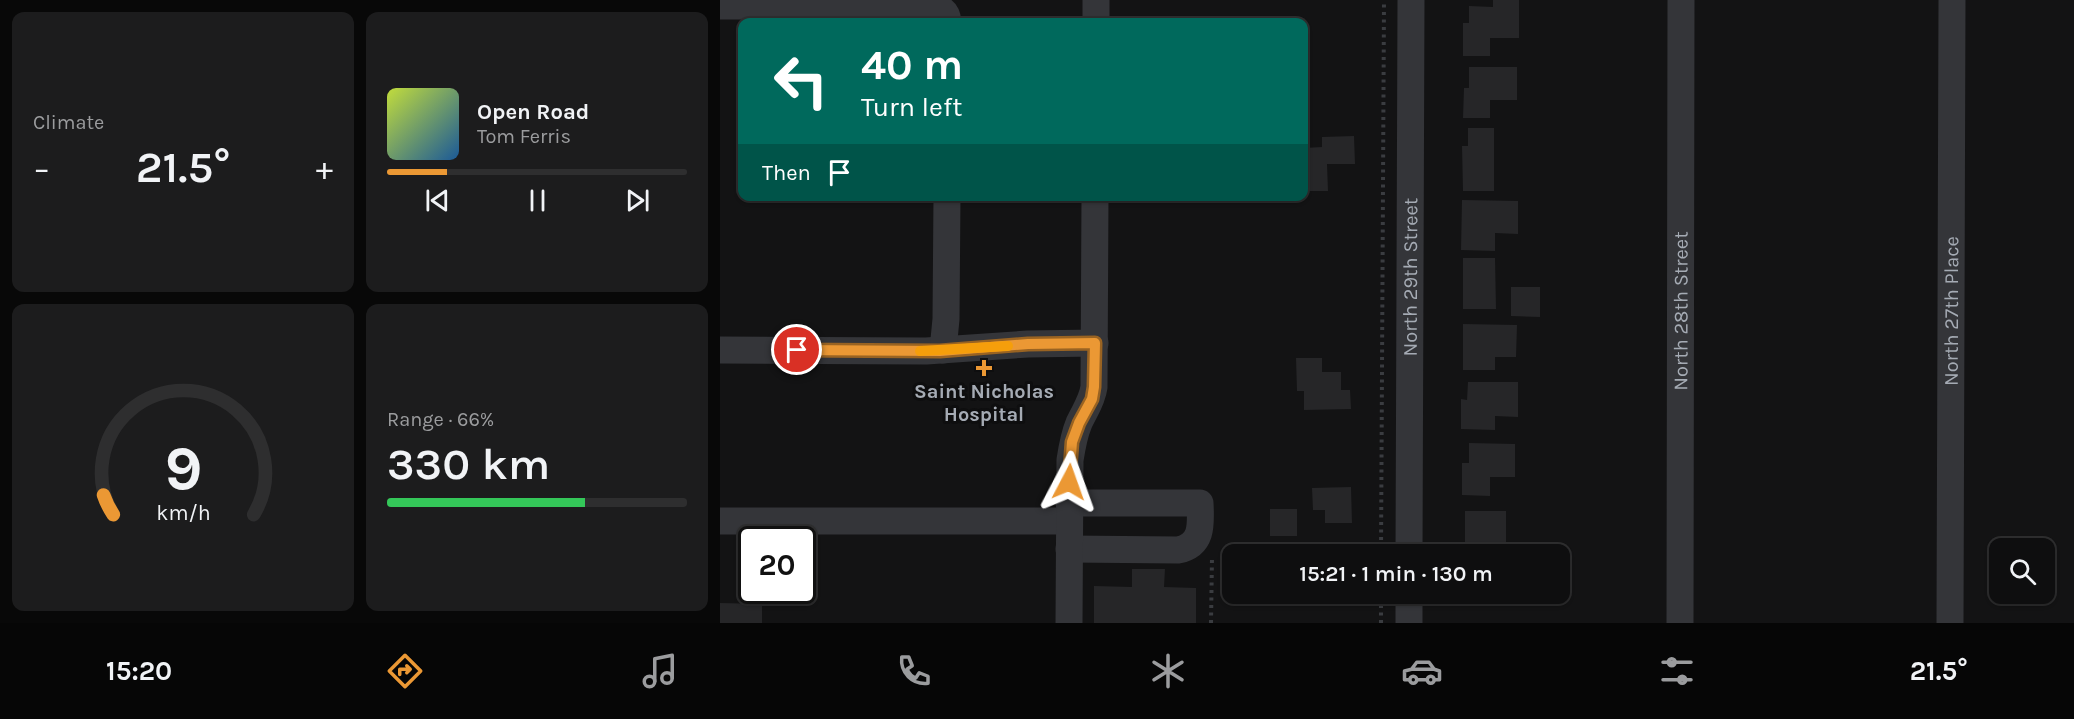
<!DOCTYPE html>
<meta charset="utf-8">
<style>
:root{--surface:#0e0e0f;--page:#1c1c1d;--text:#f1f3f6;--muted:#9b9c9e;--line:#2e2e2f;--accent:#eb9834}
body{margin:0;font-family:Karla,sans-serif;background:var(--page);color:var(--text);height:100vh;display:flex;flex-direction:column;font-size:22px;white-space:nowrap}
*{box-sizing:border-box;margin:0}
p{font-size:20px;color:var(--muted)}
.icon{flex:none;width:33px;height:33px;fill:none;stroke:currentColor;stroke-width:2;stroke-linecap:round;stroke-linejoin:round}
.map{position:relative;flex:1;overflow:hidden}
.side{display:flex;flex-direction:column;gap:12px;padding:12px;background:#080808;width:720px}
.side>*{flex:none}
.guide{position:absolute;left:18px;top:18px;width:570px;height:183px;border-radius:12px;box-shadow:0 2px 4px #0004,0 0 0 2px var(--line);background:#00695c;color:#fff;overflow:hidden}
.controls{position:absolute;left:1269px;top:538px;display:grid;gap:12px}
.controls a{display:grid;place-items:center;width:66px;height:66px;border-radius:12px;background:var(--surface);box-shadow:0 2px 4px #0004,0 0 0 2px var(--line);font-size:30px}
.speed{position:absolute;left:18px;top:526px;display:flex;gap:12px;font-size:30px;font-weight:700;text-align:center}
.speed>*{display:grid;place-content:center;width:78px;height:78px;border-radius:50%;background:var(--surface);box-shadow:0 2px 4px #0004,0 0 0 2px var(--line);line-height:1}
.speed .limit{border:3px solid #111;border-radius:9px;background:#fff;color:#111}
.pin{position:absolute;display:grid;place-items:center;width:51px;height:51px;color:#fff;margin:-26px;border:3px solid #fff;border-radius:50%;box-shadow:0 2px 6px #0007}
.me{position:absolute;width:66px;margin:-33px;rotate:4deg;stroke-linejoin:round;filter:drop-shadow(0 0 4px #0008)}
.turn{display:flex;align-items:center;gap:21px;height:126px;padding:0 24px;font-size:27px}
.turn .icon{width:78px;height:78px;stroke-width:2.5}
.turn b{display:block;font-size:42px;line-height:51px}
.then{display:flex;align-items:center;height:57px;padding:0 24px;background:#0003;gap:12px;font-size:22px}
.big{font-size:45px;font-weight:600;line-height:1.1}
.side .card{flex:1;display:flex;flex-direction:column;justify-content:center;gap:9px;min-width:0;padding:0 21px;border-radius:12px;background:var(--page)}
.side .dial{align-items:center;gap:0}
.dial svg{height:156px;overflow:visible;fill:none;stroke:var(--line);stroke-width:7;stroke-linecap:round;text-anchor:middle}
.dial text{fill:var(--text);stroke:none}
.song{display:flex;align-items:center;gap:18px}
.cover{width:72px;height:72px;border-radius:9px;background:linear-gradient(135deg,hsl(70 70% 55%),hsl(210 70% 35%))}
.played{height:6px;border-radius:3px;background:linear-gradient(90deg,var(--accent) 20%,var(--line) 20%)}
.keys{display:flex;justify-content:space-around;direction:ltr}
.heat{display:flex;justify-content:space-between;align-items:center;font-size:33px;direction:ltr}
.charge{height:9px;border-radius:4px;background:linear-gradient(90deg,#34c759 66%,var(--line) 0)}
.side .tiles{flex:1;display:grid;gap:12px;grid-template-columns:repeat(2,1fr)}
.trip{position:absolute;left:502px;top:544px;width:348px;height:60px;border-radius:12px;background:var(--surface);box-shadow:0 2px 4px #0004,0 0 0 2px var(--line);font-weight:600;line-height:60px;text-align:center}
.tabs{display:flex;height:96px;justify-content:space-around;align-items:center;background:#060606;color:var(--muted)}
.tabs .icon{width:42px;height:42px}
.tabs .active{color:var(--accent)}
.tabs b{font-size:27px;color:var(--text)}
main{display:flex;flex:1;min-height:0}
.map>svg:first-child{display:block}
</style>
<main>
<section class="side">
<div class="tiles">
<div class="card"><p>Climate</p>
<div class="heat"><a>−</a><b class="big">21.5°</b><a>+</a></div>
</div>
<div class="card">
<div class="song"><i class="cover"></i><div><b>Open Road</b><p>Tom Ferris</p></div></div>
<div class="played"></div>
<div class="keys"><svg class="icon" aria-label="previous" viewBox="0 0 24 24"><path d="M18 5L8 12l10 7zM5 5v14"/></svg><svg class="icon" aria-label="pause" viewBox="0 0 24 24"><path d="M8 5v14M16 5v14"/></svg><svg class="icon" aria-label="next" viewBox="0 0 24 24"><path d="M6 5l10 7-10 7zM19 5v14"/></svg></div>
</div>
<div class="card dial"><svg viewBox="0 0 100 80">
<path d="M14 69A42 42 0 1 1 86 69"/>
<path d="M14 69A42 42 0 0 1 9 59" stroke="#eb9834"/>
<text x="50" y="56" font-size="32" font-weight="700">9</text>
<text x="50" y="72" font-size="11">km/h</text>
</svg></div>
<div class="card"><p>Range · 66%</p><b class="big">330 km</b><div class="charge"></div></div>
</div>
</section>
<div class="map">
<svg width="1354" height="623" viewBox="0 0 1354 623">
<rect width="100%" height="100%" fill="#131314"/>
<g fill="#262628">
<polygon points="773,0 799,0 799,38 770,38 770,56 743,56 743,23 749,23 749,6 773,7"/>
<polygon points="749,67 797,67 797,100 770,100 770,118 743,118 744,88 749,88"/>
<polygon points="748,128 774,128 774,191 743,191 742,146 748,146"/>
<polygon points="634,136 635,164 607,164 608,191 584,191 584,148 602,147 602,137"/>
<polygon points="742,200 798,201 798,234 775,233 775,251 741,250"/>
<polygon points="743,258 775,258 776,309 743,309"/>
<polygon points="791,287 820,287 820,317 791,316"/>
<polygon points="743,324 797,325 796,357 775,357 775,370 743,370"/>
<polygon points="576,358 602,358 602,372 621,372 621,390 630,390 631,409 584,410 584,391 577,391"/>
<polygon points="748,382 798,382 798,417 775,416 775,430 741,429 741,399 747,400"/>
<polygon points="749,443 795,444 795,477 770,477 770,496 742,495 742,463 749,463"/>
<polygon points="631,487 632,523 605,523 605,510 593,510 592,488"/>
<rect x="550" y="509" width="27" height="27"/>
<rect x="745" y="511" width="41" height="44"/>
<polygon points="412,569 445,569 444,587 476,588 476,623 374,623 374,586 412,587"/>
<polygon points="0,603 42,604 42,623 0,623"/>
</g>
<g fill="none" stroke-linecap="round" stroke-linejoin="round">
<g stroke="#3a3c40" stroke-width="4" stroke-dasharray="3 4.5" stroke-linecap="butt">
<polyline points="661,555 664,0"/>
<polyline points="491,623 492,557"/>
<polyline points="661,623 661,594"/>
</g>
<g stroke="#343539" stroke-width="27">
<path d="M0,6H209C221,8 227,10 228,22"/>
<polyline points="376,22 376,0"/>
<polyline points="0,350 206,351 308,344 375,343"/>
<polyline points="223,350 226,319 227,196"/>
<path d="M349,503H480C481,524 483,545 458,550L349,549"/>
<polyline points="0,521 349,521"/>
<path id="s1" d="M689,555L691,0"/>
<path d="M349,623L350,460C352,447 354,435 359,423C365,410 372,401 374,387L375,196"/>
<polyline points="689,623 689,594"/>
<path id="s2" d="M960,623L961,0"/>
<path id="s3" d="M1230,623L1232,0"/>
</g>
</g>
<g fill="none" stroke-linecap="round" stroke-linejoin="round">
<g stroke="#996322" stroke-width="15">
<polyline id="route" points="77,350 220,351 308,344 375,343 374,387 372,399 359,423 352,442 349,482"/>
</g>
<use href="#route" stroke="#eb9834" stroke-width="10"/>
<polyline stroke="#f59e0b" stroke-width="10" points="200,351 288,346"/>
</g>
<path fill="#eb9834" stroke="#0e0e0f" stroke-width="2" d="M261 359h6v6h6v6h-6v6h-6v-6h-6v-6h6z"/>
<g text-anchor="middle" stroke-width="6" stroke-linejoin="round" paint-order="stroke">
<g font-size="20" fill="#a5abb4" stroke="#0e0e0f">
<text dy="7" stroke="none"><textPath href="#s1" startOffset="278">North 29th Street</textPath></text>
<text dy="7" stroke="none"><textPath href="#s2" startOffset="312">North 28th Street</textPath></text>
<text dy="7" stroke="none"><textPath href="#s3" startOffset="312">North 27th Place</textPath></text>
</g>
<g font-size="20" font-weight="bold" fill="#a5abb4" stroke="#0e0e0f">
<text x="264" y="398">Saint Nicholas<tspan x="264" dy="23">Hospital</tspan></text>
</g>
</g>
</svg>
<div class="controls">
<a><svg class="icon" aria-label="search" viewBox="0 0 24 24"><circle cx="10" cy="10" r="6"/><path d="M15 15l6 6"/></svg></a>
</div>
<div class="speed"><div class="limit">20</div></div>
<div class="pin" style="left:77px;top:350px;background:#d93025"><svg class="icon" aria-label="arrive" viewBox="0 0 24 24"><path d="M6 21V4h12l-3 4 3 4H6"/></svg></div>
<svg class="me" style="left:349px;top:482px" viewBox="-20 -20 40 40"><path d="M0-17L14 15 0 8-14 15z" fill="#eb9834" stroke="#fff" stroke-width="4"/></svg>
<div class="trip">15:21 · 1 min · 130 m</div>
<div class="guide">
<div class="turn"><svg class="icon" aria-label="left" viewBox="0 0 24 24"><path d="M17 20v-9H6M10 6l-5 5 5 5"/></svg><div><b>40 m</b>Turn left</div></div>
<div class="then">Then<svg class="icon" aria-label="arrive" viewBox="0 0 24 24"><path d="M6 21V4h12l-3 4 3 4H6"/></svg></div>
</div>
</div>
</main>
<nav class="tabs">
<b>15:20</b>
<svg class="icon active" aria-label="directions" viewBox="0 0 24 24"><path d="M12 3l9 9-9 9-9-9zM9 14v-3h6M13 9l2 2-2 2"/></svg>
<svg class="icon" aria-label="music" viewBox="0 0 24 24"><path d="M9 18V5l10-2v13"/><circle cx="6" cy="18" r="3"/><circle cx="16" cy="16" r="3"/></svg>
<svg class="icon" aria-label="phone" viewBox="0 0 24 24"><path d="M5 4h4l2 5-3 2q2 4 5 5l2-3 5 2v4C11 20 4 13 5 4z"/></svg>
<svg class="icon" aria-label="climate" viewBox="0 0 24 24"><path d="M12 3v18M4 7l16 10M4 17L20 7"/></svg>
<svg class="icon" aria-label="car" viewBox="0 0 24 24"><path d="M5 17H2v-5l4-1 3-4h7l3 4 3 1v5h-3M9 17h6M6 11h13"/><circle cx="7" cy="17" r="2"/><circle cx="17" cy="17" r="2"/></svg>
<svg class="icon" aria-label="filters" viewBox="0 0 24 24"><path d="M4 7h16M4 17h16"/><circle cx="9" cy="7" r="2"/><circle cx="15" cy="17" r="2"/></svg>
<b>21.5°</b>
</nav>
